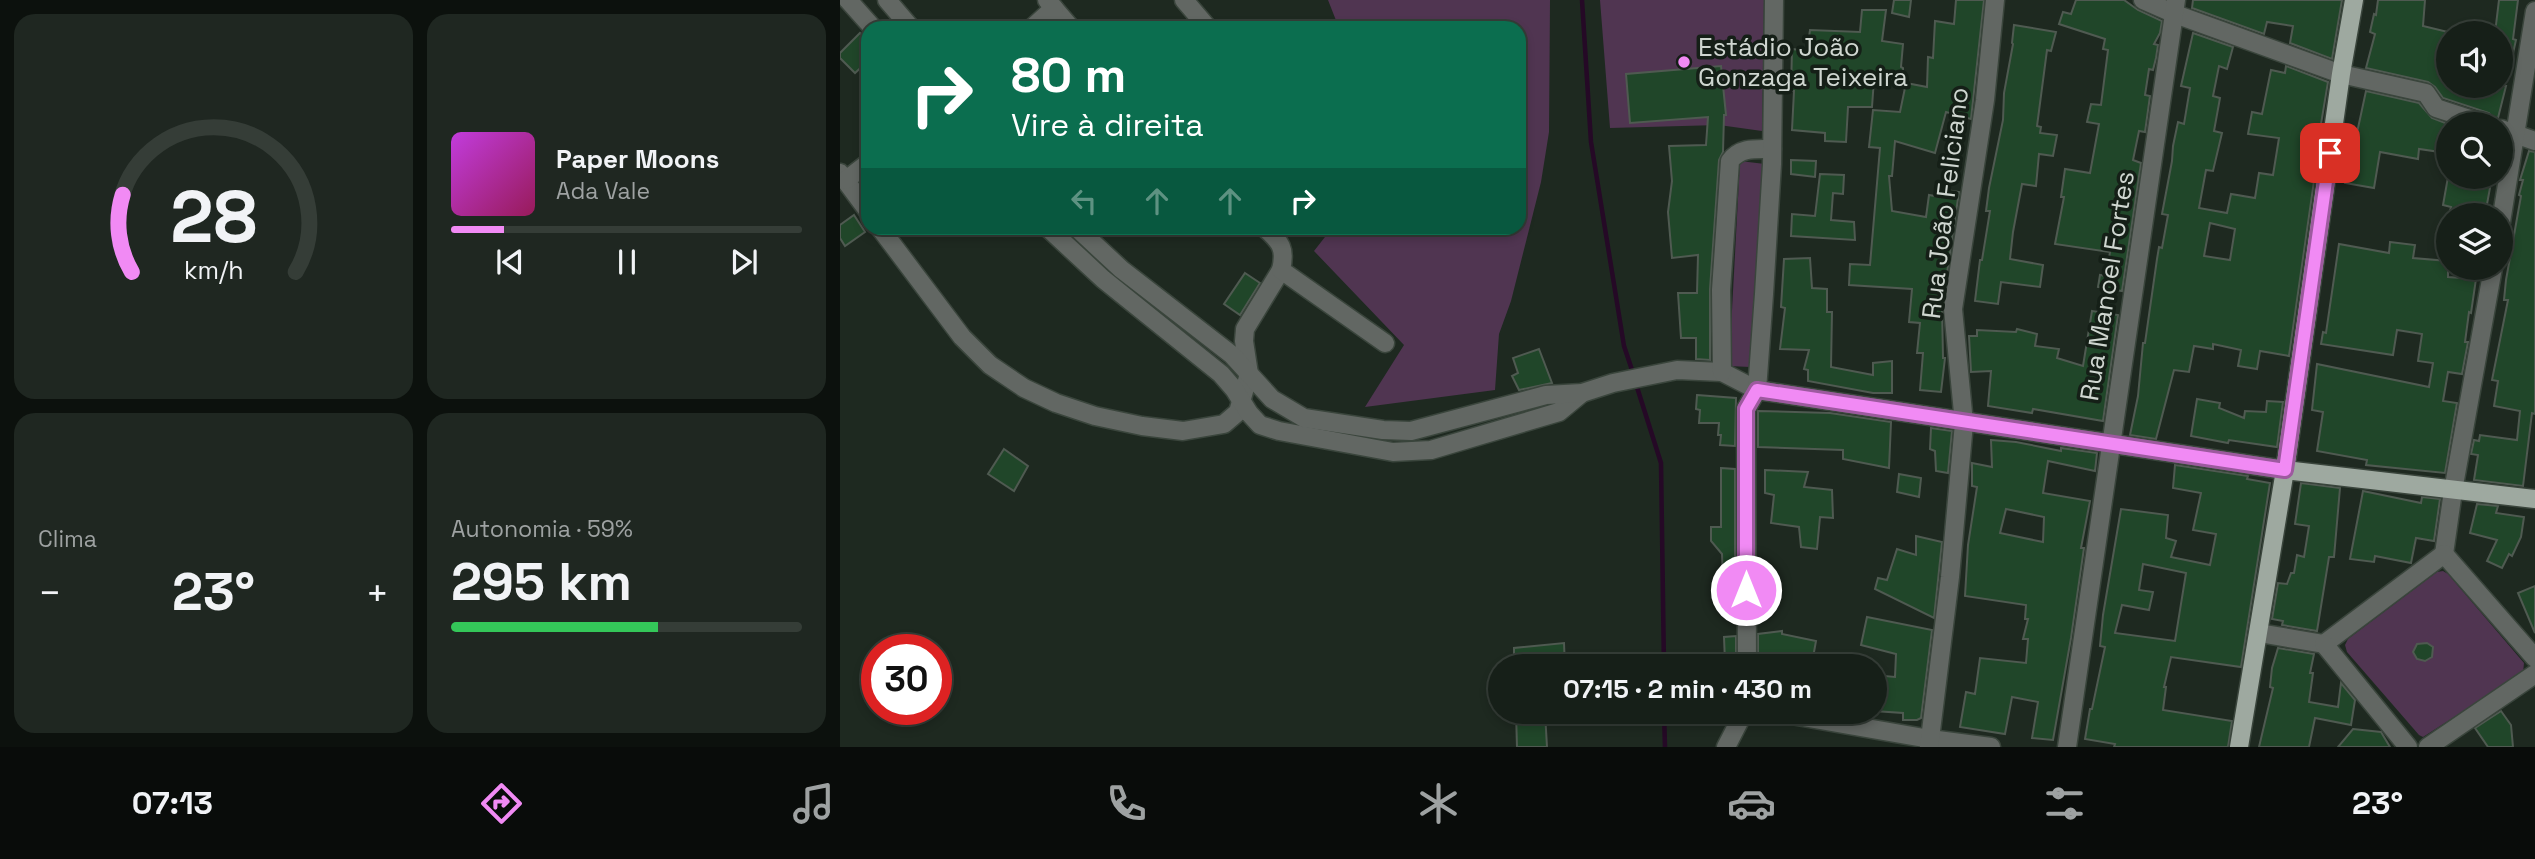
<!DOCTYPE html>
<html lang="pt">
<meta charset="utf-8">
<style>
:root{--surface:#161f18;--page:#1f2721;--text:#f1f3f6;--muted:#9ea2a2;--line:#353d37;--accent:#f18af4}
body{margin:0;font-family:"Space Grotesk",sans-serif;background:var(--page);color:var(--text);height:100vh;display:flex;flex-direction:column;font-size:26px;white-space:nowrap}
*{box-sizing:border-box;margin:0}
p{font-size:23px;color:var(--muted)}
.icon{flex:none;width:38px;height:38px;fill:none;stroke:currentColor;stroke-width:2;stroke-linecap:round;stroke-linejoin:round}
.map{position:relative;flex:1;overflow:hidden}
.panel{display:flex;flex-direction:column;gap:14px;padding:14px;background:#0c110d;width:840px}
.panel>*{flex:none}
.hud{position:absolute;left:21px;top:21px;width:665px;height:214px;border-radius:21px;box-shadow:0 4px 10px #0003,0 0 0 2px var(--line);background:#0b6e4f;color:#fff;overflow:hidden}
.fabs{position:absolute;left:1596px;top:21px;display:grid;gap:14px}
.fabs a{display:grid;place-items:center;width:77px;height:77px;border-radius:50%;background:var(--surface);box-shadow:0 4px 10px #0003,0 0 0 2px var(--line);font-size:35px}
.speed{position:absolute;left:21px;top:634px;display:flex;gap:14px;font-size:35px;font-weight:700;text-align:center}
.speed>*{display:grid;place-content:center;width:91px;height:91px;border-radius:50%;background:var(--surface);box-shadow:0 4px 10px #0003,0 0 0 2px var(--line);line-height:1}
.speed .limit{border:10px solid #d22;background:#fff;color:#111}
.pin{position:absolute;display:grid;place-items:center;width:60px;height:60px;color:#fff;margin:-30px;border-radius:14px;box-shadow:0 4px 10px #0006}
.me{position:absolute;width:77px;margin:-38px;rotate:0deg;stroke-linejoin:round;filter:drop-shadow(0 0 5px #0008)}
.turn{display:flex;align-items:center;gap:24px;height:147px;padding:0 35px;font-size:32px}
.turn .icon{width:91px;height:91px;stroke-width:2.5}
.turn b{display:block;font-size:49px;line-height:60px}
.lanes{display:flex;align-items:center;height:66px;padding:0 35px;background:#0003;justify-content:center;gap:35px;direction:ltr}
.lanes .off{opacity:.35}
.big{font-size:52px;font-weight:800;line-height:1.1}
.panel .tile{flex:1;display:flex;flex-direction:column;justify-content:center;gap:10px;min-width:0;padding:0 24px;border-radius:21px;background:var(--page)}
.panel .dial{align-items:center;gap:0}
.dial svg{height:182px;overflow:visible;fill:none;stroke:var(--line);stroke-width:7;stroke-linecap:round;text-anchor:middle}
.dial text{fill:var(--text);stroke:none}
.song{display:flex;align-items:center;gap:21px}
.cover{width:84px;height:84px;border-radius:10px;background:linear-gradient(135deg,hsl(290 70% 55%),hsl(330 70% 35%))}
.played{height:7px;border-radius:4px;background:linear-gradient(90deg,var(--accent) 15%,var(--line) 15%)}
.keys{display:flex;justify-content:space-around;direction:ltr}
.heat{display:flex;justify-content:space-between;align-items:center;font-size:38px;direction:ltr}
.charge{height:10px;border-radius:5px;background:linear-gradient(90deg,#34c759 59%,var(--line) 0)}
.panel .tiles{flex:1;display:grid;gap:14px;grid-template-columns:repeat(2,1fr)}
.trip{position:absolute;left:648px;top:654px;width:399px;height:70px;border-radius:35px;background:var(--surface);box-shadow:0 4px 10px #0003,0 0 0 2px var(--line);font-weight:800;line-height:70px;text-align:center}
.dock{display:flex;height:112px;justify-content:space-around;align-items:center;background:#090c0a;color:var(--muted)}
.dock .icon{width:49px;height:49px}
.dock .active{color:var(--accent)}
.dock b{font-size:32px;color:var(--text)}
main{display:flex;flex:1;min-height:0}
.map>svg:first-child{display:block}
</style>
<main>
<section class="panel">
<div class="tiles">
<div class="tile dial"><svg viewBox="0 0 100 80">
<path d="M14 69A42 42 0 1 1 86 69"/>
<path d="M14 69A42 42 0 0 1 10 35" stroke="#f18af4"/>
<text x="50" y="56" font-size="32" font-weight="700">28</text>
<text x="50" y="72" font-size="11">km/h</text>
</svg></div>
<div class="tile">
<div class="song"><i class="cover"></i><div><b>Paper Moons</b><p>Ada Vale</p></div></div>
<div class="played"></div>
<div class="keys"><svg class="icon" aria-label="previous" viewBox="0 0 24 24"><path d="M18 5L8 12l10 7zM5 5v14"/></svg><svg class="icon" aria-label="pause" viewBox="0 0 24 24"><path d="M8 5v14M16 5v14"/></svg><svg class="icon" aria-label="next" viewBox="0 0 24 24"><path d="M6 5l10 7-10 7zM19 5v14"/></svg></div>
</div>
<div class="tile"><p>Clima</p>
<div class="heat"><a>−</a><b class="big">23°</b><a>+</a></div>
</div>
<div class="tile"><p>Autonomia · 59%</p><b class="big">295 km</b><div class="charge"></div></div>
</div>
</section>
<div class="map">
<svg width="1695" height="747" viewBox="0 0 1695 747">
<rect width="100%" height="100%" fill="#1e2920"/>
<g fill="#503551">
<polygon points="488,0 710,0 709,132 701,182 671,301 659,334 655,390 525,407 564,345 474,251 492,228 679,228 679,28 499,28"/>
<polygon points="760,0 924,0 922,131 879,125 770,128"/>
<polygon points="900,161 925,164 910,367 889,366"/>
<polygon points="1603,571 1608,574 1684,663 1683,673 1583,737 1579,735 1507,652 1505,645 1508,639 1597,572"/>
</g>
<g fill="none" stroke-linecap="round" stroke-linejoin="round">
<g stroke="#250926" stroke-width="4.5">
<polyline points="742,0 751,142 784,346 794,376"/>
<polyline points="796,384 821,463 824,667"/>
<polyline points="824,712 825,747"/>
</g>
</g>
<g fill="#204629" stroke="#4f5a51" stroke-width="2" fill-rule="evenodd">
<polygon points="1054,0 1071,0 1069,17 1052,13"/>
<polygon points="1116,0 1144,0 1131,119 1106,112 1095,153 1055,141 1052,176 1049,176 1052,211 1086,217 1089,195 1100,197 1100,189 1119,192 1102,307 1103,358 1105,358 1101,392 1080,390 1083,353 1077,353 1080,323 1069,322 1072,289 1009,285 1010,264 1030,265 1040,148 1029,147 1033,110 1060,112 1066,83 1087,87 1088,57 1093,58 1095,21 1114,24"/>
<polygon points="1236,0 1284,0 1298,10 1322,21 1320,33 1314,44 1318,45 1316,58 1313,70 1309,69 1305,95 1310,96 1305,132 1299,131 1293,160 1301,163 1282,291 1258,287 1260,275 1266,276 1270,252 1215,244 1224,197 1221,197 1225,169 1250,173 1259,124 1247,122 1251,104 1261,105 1268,50 1263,49 1265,39 1219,24 1223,12 1231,14"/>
<polygon points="1353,0 1502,0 1492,59 1450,43 1453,26 1427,22 1424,34 1352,8"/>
<polygon points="1538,0 1585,0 1583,26 1608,32 1608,86 1666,86 1658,118 1655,120 1649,113 1603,98 1595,87 1588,82 1526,68 1535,34 1530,32 1534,14 1536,15"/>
<polygon points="1659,0 1678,0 1673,39 1676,40 1669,71 1661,71 1661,33 1655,33"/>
<polygon points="1022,10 1046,10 1042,41 1063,44 1061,67 1063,68 1063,81 1034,79 1032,107 1008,107 1006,142 985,141 985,133 952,130 954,91 951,91 952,49 967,51 970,30 1020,32"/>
<polygon points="1174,25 1216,32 1211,51 1207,50 1197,126 1201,127 1200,133 1217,135 1213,156 1199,154 1196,186 1182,184 1173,232 1170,259 1203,265 1200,287 1161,282 1158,304 1135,301 1140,260 1142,260 1150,211 1146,211 1149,188 1163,120 1164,93 1173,44 1172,43"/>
<polygon points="20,33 28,41 28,61 15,73 0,58 0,53"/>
<path d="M1353,33L1393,47L1387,69L1379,66L1373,96L1380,98L1374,131L1382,133L1373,171L1366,170L1359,208L1387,213L1391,194L1415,198L1419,173L1433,175L1439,138L1408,134L1412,112L1422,114L1431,70L1445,73L1446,66L1488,82L1477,148L1472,181H1474L1449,356L1420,351L1417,369L1398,366L1401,350L1373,344V349L1354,346L1349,372L1334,370L1316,439L1290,435L1298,396L1303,343H1305L1317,259L1319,247L1322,248L1328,215L1322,214L1332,161L1333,146L1338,122L1344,124L1350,88L1341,86ZM1370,223L1395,229L1390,260L1364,256Z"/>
<polygon points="881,66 886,115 884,115 883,152 879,160 870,289 870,360 856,359 856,338 841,338 838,293 857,293 858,255 832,258 828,212 832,181 829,146 866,145 868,117 790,123 786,74"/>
<polygon points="1526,91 1579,103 1592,118 1608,124 1607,153 1579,149 1578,159 1540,152 1534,188 1505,183 1509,156 1512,156"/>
<polygon points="1689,151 1695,152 1695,414 1692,413 1683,486 1634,480 1638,455 1631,454 1634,440 1639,441 1640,435 1677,440 1680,411 1654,406 1658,381 1652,380 1668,300 1664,300 1666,280 1681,196 1679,195 1683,180 1680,180"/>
<polygon points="951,160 976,161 975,177 951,174"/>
<polygon points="980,174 1004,175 1003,194 993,193 991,220 1014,222 1015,240 951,236 952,214 975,216"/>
<polygon points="1608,177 1652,177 1645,215 1609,215 1611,207 1603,205"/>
<polygon points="14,215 25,232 5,246 0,238 0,225"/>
<polygon points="1550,242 1575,245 1573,258 1608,261 1608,277 1636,279 1631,313 1629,312 1625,342 1628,342 1622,374 1608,372 1603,401 1617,403 1605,473 1526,465 1527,460 1477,451 1483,412 1472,410 1477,364 1589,387 1593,363 1578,361 1582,334 1557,330 1553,355 1481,344 1483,332 1486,333 1499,244 1549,253"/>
<polygon points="970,258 972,288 987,289 987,312 992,312 991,367 1033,375 1033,363 1052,361 1052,393 1033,393 968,381 968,370 964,369 969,350 940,349 945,308 941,307 944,259"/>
<polygon points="405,273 420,283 400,315 384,304"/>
<polygon points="1252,311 1278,315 1263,421 1193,409 1192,413 1148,406 1151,371 1131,372 1129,336 1137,336 1137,330 1176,332 1177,329 1197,334 1195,346 1219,349 1217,358 1243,366"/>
<polygon points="699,349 712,383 679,390 672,376 678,373 673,358"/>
<polygon points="857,395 896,398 895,446 880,445 881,435 878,435 879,423 859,423 860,410 856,409"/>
<polygon points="1357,399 1380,403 1379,408 1404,418 1405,411 1426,412 1427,401 1443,402 1437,447 1389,440 1388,443 1351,436"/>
<polygon points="918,411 990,413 1051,422 1049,468 1003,459 1003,450 918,447"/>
<polygon points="1091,428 1112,431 1108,473 1096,471 1095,451 1090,449"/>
<path d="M1151,440L1176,442L1221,451V448L1257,453L1255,471L1208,461L1203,493L1250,501L1241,548H1244L1231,638L1213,740L1192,738L1198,702L1172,697L1165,734L1120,727L1126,692L1135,694L1140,658L1186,663L1188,639H1183L1188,619H1185L1186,605L1125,596L1128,545L1137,487L1132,486V463L1152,467ZM1166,509L1204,517L1203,542L1160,533Z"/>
<polygon points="164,449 188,466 174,491 148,474"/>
<path d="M1335,465L1408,476L1407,479L1430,483L1401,667L1331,657L1324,687H1326L1323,710L1392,721L1388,747H1274L1275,744L1245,739L1250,709H1252L1265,647L1260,646L1263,615L1281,509L1328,515L1326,538L1336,541L1331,557L1370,565L1376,534L1353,530L1361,493L1333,488ZM1303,564L1346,573L1335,641L1275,633L1282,605L1309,610L1313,592L1299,590Z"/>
<polygon points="881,468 895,469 895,580 883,580 882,554 871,541 871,527 881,527"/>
<polygon points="925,470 968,472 964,487 992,490 993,518 980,517 977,549 961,547 959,527 931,523 934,495 925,493"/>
<polygon points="1059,474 1081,478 1079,497 1057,492"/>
<polygon points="1461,483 1500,488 1494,557 1489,557 1477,631 1442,625 1443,621 1432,619 1438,583 1447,584 1451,573 1454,573 1457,555 1464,557 1469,526 1455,524"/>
<polygon points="1523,491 1581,503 1582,497 1600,499 1594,541 1576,538 1571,563 1535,556 1534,562 1510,559"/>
<polygon points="1637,504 1658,506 1656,513 1684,517 1681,537 1672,556 1669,554 1662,568 1647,561 1657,540 1630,533"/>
<polygon points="1076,536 1102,542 1094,618 1035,589 1038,578 1047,580 1057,549 1076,555"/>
<polygon points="1695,586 1695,633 1678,593"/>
<polygon points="1027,617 1092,630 1081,718 1077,720 1063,720 1063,713 1034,711 1034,675 1055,677 1056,654 1021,645"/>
<polygon points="942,631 942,634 976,641 972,663 918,666 918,634"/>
<polygon points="896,636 896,667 890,667 889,663 885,662 884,637"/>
<polygon points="724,643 725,667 674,667 674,648"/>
<polygon points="1587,643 1593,647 1592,657 1585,661 1577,659 1573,652 1577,644"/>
<polygon points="1438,648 1474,654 1470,673 1473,673 1469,702 1498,707 1501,683 1515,700 1511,725 1475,718 1469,747 1419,747 1433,688 1430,687 1432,668"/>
<polygon points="1661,711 1671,725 1673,747 1648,747 1635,728"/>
<polygon points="676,712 705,712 707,747 677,747"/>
<polygon points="1513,729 1541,732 1550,747 1498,747"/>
</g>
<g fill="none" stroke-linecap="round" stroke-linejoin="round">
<g stroke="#3a453c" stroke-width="21">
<g id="minor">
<polyline points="8,0 33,28"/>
<polyline points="47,0 71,28"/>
<polyline points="207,0 231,28"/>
<polyline points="344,0 368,28"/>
<polyline points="1303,0 1335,14 1501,74 1586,93 1596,108 1645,124"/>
<polyline points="192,28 214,8"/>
<polyline points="1661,129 1695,141"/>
<polyline points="0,173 28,211"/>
<polyline points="6,180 28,163"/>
<polyline points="1661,222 1695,11"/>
<polyline points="40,228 122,337 150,365 184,388 216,403 255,416 302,426 343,431 384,424 398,412 409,374 404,341 405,329 441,270"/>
<polyline points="208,228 263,279 381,374 394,389 409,413 420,425 439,431 553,452 591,450 719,412 742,393"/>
<polyline points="237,228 281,269 392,355 432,399 464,418 543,430 571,431 706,395 742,393 773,383 837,370 882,372 917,390 1445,470"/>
<path d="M425,228C441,242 446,249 441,270L545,343"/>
<path d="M882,372L881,290L890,161C900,147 916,149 932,149"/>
<polyline points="1604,554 1613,491 1653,268"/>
<polyline points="1604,554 1695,658"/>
<polyline points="1419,633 1484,644"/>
<polyline points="1484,644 1604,554"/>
<polyline points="1484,644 1568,747"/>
<polyline points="907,667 906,409 917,390 924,294 932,164 934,0"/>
<polyline points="935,712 1090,739 1151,747"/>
<polyline points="886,747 904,712"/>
<polyline points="1089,747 1110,577 1124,423 1113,309 1145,100 1155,0"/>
<polyline points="1227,747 1336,0"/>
<polyline points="1588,747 1695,674"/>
</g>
</g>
<g stroke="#3a453c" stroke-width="21">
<g id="major">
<polyline points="1445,470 1695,499"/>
<polyline points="1399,747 1445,470 1501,74 1514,0"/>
</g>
</g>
<use href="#minor" stroke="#626763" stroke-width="18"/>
<use href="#major" stroke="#9ea9a0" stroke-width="18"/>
</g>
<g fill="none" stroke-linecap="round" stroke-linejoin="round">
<g stroke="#9d5a9f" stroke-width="18">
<polyline id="route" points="906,590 906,409 917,390 1445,470 1490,153"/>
</g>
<use href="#route" stroke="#f18af4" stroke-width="12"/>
</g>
<circle fill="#f18af4" stroke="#151f17" stroke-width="2.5" cx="844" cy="62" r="7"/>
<g text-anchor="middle" stroke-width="7" stroke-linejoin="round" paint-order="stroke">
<g font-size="26" fill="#cfd6d0" stroke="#151f17" text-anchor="start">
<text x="858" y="56">Estádio João<tspan x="858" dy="30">Gonzaga Teixeira</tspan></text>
</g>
<g font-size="26" fill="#cfd6d0" stroke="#151f17">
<text transform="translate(1105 203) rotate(-83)" y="9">Rua João Feliciano</text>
<text transform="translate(1267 286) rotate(-81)" y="9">Rua Manoel Fortes</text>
</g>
</g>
</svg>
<div class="fabs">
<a><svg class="icon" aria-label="sound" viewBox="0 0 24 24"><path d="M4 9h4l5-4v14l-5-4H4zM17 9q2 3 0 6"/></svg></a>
<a><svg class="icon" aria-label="search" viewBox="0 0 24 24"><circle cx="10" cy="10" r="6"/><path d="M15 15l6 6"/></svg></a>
<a><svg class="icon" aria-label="layers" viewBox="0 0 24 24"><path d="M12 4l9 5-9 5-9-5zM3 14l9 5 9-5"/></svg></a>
</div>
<div class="speed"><div class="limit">30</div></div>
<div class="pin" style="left:1490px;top:153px;background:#d93025"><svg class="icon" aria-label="arrive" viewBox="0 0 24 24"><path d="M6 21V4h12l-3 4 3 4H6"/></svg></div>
<svg class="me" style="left:906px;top:590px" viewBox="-20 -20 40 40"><circle r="17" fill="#f18af4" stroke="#fff" stroke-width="3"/><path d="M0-11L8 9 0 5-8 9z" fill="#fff"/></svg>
<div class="trip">07:15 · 2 min · 430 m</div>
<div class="hud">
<div class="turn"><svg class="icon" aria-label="right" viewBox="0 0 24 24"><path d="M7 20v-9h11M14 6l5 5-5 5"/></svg><div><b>80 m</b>Vire à direita</div></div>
<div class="lanes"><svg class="icon off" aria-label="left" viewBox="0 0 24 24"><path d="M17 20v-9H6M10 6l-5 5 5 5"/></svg><svg class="icon off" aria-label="ahead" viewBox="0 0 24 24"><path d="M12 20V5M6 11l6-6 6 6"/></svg><svg class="icon off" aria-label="ahead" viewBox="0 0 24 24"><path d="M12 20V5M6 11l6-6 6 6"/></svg><svg class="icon" aria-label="right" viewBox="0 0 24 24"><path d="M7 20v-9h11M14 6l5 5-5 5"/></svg></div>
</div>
</div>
</main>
<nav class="dock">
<b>07:13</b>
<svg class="icon active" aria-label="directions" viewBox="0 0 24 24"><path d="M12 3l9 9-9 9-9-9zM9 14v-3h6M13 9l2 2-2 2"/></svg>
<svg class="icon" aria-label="music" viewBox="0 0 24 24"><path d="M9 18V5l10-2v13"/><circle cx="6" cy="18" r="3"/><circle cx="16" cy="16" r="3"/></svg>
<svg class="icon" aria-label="phone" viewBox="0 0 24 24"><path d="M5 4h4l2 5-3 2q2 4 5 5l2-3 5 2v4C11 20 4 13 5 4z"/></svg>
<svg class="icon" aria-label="climate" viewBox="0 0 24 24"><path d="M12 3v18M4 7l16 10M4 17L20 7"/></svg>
<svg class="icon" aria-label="car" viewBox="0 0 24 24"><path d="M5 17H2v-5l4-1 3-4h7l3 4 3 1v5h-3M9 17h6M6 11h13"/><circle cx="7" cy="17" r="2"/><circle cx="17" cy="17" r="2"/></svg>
<svg class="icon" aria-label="filters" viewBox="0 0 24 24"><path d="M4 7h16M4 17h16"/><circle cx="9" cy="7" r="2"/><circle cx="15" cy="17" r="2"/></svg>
<b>23°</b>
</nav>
